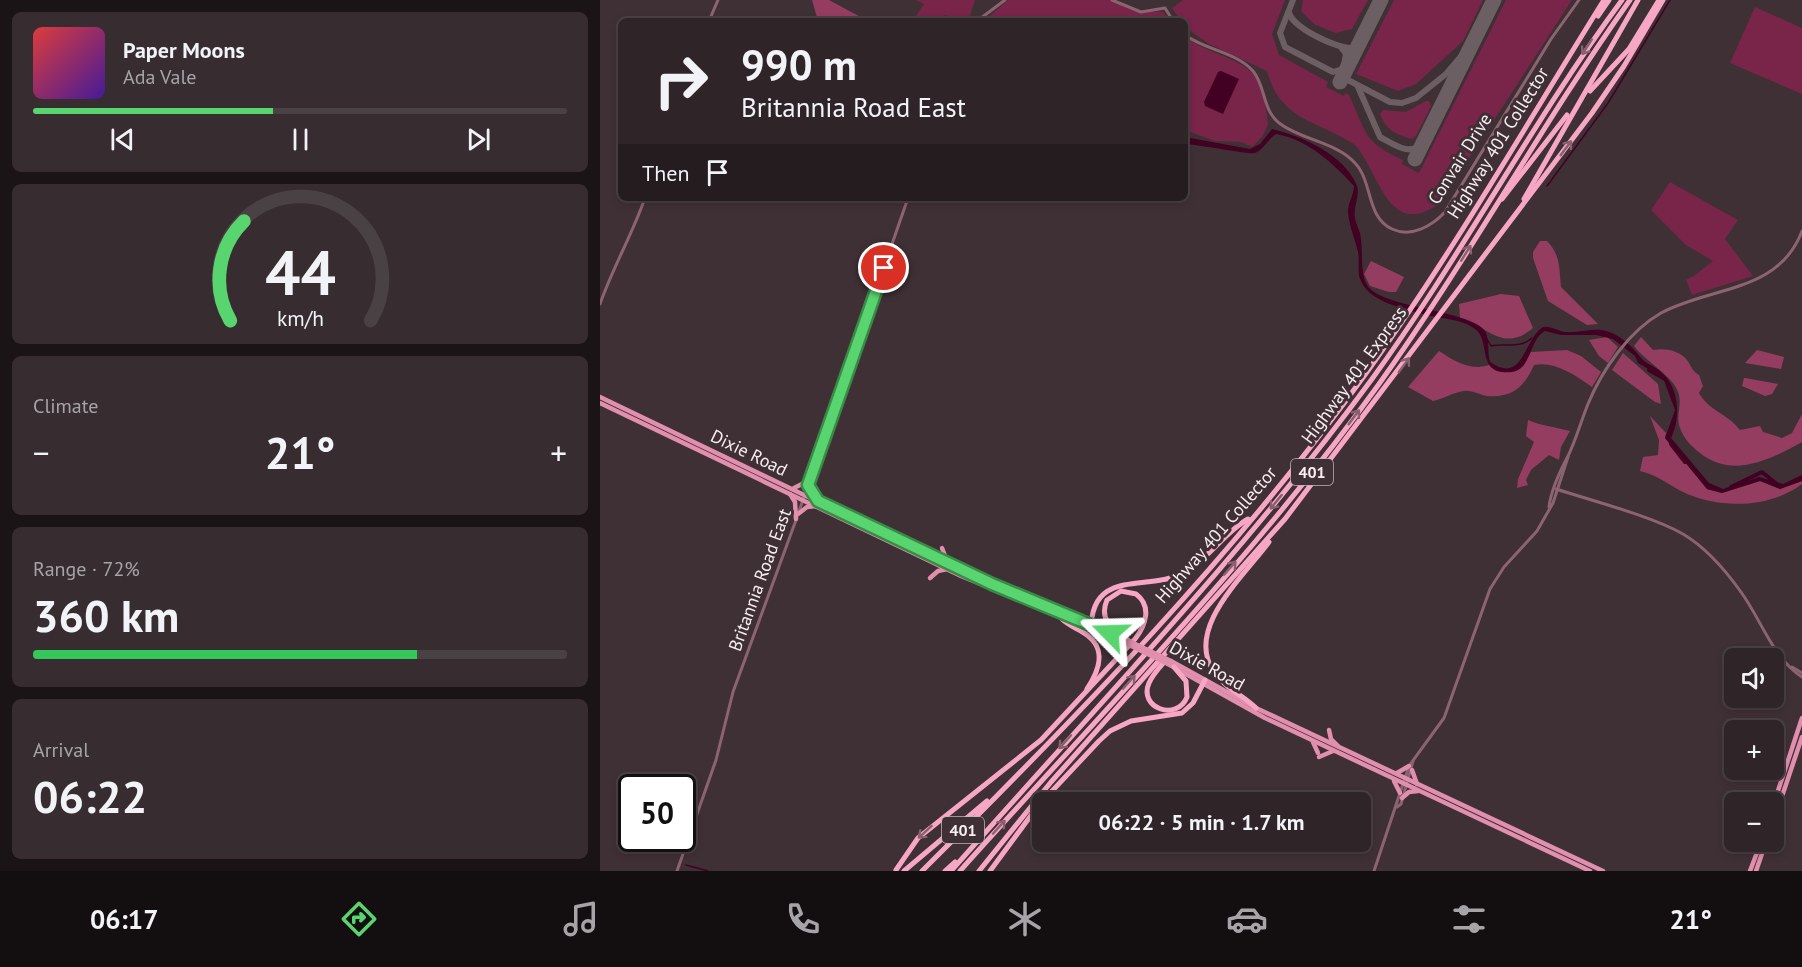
<!DOCTYPE html>
<meta charset="utf-8">
<style>
:root{--surface:#2f2428;--page:#372c30;--text:#f1f3f6;--muted:#a7a4a8;--line:#4a4145;--accent:#59d56f}
body{margin:0;font-family:"PT Sans",sans-serif;background:var(--page);color:var(--text);height:100vh;display:flex;flex-direction:column;font-size:22px;white-space:nowrap}
*{box-sizing:border-box;margin:0}
p{font-size:20px;color:var(--muted)}
.icon{flex:none;width:33px;height:33px;fill:none;stroke:currentColor;stroke-width:2;stroke-linecap:round;stroke-linejoin:round}
.map{position:relative;flex:1;overflow:hidden}
.sheet{display:flex;flex-direction:column;gap:12px;padding:12px;background:#1a1416;width:600px}
.sheet>*{flex:none}
.top-card{position:absolute;left:18px;top:18px;width:570px;height:183px;border-radius:9px;box-shadow:0 3px 9px #0003,0 0 0 2px var(--line);background:#2f2428;color:var(--text);overflow:hidden}
.tools{position:absolute;left:1124px;top:648px;display:grid;gap:12px}
.tools a{display:grid;place-items:center;width:60px;height:60px;border-radius:9px;background:var(--surface);box-shadow:0 3px 9px #0003,0 0 0 2px var(--line);font-size:30px}
.speed{position:absolute;left:18px;top:774px;display:flex;gap:12px;font-size:30px;font-weight:700;text-align:center}
.speed>*{display:grid;place-content:center;width:78px;height:78px;border-radius:50%;background:var(--surface);box-shadow:0 3px 9px #0003,0 0 0 2px var(--line);line-height:1}
.speed .limit{border:3px solid #111;border-radius:9px;background:#fff;color:#111}
.pin{position:absolute;display:grid;place-items:center;width:51px;height:51px;color:#fff;margin:-26px;border:3px solid #fff;border-radius:50%;box-shadow:0 2px 6px #0007}
.me{position:absolute;width:66px;margin:-33px;rotate:292deg;stroke-linejoin:round;filter:drop-shadow(0 0 4px #0008)}
.turn{display:flex;align-items:center;gap:21px;height:126px;padding:0 24px;font-size:27px}
.turn .icon{width:78px;height:78px;stroke-width:2.5}
.turn b{display:block;font-size:42px;line-height:51px}
.then{display:flex;align-items:center;height:57px;padding:0 24px;background:#0003;gap:12px;font-size:22px}
.big{font-size:45px;font-weight:800;line-height:1.1}
.sheet .widget{flex:1;display:flex;flex-direction:column;justify-content:center;gap:9px;min-width:0;padding:0 21px;border-radius:9px;background:var(--page)}
.sheet .dial{align-items:center;gap:0}
.dial svg{height:156px;overflow:visible;fill:none;stroke:var(--line);stroke-width:7;stroke-linecap:round;text-anchor:middle}
.dial text{fill:var(--text);stroke:none}
.song{display:flex;align-items:center;gap:18px}
.cover{width:72px;height:72px;border-radius:9px;background:linear-gradient(135deg,hsl(0 70% 55%),hsl(260 70% 35%))}
.played{height:6px;border-radius:3px;background:linear-gradient(90deg,var(--accent) 45%,var(--line) 45%)}
.keys{display:flex;justify-content:space-around;direction:ltr}
.heat{display:flex;justify-content:space-between;align-items:center;font-size:33px;direction:ltr}
.charge{height:9px;border-radius:4px;background:linear-gradient(90deg,#34c759 72%,var(--line) 0)}
.trip{position:absolute;left:432px;top:792px;width:339px;height:60px;border-radius:9px;background:var(--surface);box-shadow:0 3px 9px #0003,0 0 0 2px var(--line);font-weight:800;line-height:60px;text-align:center}
.tab-bar{display:flex;height:96px;justify-content:space-around;align-items:center;background:#130e10;color:var(--muted)}
.tab-bar .icon{width:42px;height:42px}
.tab-bar .on{color:var(--accent)}
.tab-bar b{font-size:27px;color:var(--text)}
main{display:flex;flex:1;min-height:0}
.map>svg:first-child{display:block}
</style>
<main>
<section class="sheet">
<div class="widget">
<div class="song"><i class="cover"></i><div><b>Paper Moons</b><p>Ada Vale</p></div></div>
<div class="played"></div>
<div class="keys"><svg class="icon" aria-label="previous" viewBox="0 0 24 24"><path d="M18 5L8 12l10 7zM5 5v14"/></svg><svg class="icon" aria-label="pause" viewBox="0 0 24 24"><path d="M8 5v14M16 5v14"/></svg><svg class="icon" aria-label="next" viewBox="0 0 24 24"><path d="M6 5l10 7-10 7zM19 5v14"/></svg></div>
</div>
<div class="widget dial"><svg viewBox="0 0 100 80">
<path d="M14 69A42 42 0 1 1 86 69"/>
<path d="M14 69A42 42 0 0 1 21 18" stroke="#59d56f"/>
<text x="50" y="56" font-size="32" font-weight="700">44</text>
<text x="50" y="72" font-size="11">km/h</text>
</svg></div>
<div class="widget"><p>Climate</p>
<div class="heat"><a>−</a><b class="big">21°</b><a>+</a></div>
</div>
<div class="widget"><p>Range · 72%</p><b class="big">360 km</b><div class="charge"></div></div>
<div class="widget"><p>Arrival</p><b class="big">06:22</b></div>
</section>
<div class="map">
<svg width="1202" height="871" viewBox="0 0 1202 871">
<rect width="100%" height="100%" fill="#3f3035"/>
<g fill="#782549">
<polygon points="316,0 375,0 368,21 358,21 345,15 341,21 316,21 314,19 324,4"/>
<polygon points="408,0 512,0 531,10 563,12 571,21 384,21"/>
<path d="M583,0H685L672,34L679,55L728,82L726,87L744,96L745,93L749,95C767,133 762,141 803,160L802,164L819,173L906,0H972L840,203C788,241 780,173 755,145C717,120 680,121 667,71L609,44L586,28L585,21H581L572,8Z"/>
<polygon points="703,0 768,0 752,29 735,33 714,24 701,11"/>
<polygon points="794,0 883,0 863,41 816,84 798,91 756,74"/>
<polygon points="1155,7 1202,28 1202,94 1130,63"/>
<path d="M585,36C604,53 637,57 651,72C662,83 667,110 668,125L662,137L652,147L641,142L615,141L585,130Z"/>
<path d="M826,101H829L831,106L816,136L812,139C795,134 786,130 780,114L783,110L806,112Z"/>
<polygon points="1070,182 1138,220 1125,239 1153,276 1092,295 1086,280 1094,276 1113,261 1086,245 1051,210"/>
</g>
<g fill="#953d61">
<polygon points="212,0 229,0 268,21 218,21"/>
<path d="M940,241H947C961,256 959,268 961,287L998,324L987,325L948,301L933,258V252Z"/>
<polygon points="771,261 804,277 796,292 789,292 770,286 764,274"/>
<path d="M901,294L919,296L933,328C904,353 888,327 860,318L859,304Z"/>
<polygon points="1007,337 1018,347 1008,363 999,356 989,340"/>
<path d="M1041,337L1053,350C1064,348 1079,350 1087,360C1092,367 1091,370 1099,375L1103,386L1099,393C1108,410 1128,414 1140,430L1160,426L1163,432L1182,438L1192,433L1202,414V442C1170,460 1132,479 1100,453C1092,447 1084,439 1080,428C1075,416 1083,405 1078,392C1073,376 1046,362 1034,346Z"/>
<path d="M967,350L981,356L1001,372L992,387C975,375 955,361 934,365C924,387 913,398 887,396C880,395 872,390 864,391C854,392 843,399 833,401L808,387L839,351C856,362 871,372 892,364L902,371L923,366L931,352Z"/>
<polygon points="1157,350 1184,357 1181,369 1145,363"/>
<polygon points="1023,353 1058,384 1061,404 1055,402 1012,370"/>
<polygon points="1144,378 1145,378 1178,384 1172,394 1165,396 1142,386"/>
<path d="M1050,416L1066,433L1065,438L1107,489L1122,493L1160,481L1180,489L1202,481V484C1169,509 1117,509 1081,491C1066,483 1057,475 1040,471L1043,457L1058,455L1059,440Z"/>
<path d="M928,420C942,426 955,427 970,431L961,447L959,460L949,455L931,470L926,480L928,485L917,488L918,479L934,442L926,436Z"/>
</g>
<g fill="#420122">
<polygon points="621,71 639,79 623,114 605,106 604,102 618,72"/>
<path d="M672,129C702,136 745,155 757,186C760,195 753,208 755,218C756,225 761,232 761,240C763,254 760,272 767,285C780,308 871,310 885,331C890,340 887,352 890,362C924,385 923,340 943,327C952,326 957,331 965,332C975,333 991,329 1002,330C1019,333 1032,346 1042,359C1047,364 1056,367 1061,372C1081,389 1080,420 1071,438L1109,483L1123,489L1159,477L1183,484L1202,475V481L1180,489L1160,481L1122,493L1107,489L1065,438L1075,410L1063,378L1038,363L1035,356L1013,339L996,335H961L945,331C929,339 932,369 912,372C875,376 892,341 875,329C863,319 842,319 827,315C806,309 769,303 760,279C757,271 760,261 758,252C755,239 749,226 748,212C748,202 754,195 754,186C733,163 707,139 676,134C668,139 664,149 655,153C650,155 596,144 585,144V137L650,149L660,144Z"/>
</g>
<g fill="none" stroke-linecap="round" stroke-linejoin="round">
<g stroke="#420122" stroke-width="1.5">
<polyline points="947,186 1008,103 1070,0"/>
<path d="M887,339L891,346C905,343 920,349 932,338"/>
<polyline points="86,865 108,871"/>
</g>
<g stroke="#420122" stroke-width="4">
<polyline points="1049,370 1065,379"/>
<polyline points="1071,444 1085,462"/>
<polyline points="1131,487 1162,472 1178,485"/>
</g>
<g stroke="#6c5f64" stroke-width="6">
<polyline points="693,0 680,33 685,47 733,72 746,68"/>
<path d="M689,12C691,27 737,49 752,48L760,42"/>
<polyline points="741,47 746,54 743,70 748,80 790,102 802,103 816,98 846,74 875,40"/>
<path d="M758,87L780,137C795,145 811,158 824,141"/>
</g>
<g stroke="#6c5f64" stroke-width="15">
<polyline points="740,82 781,0"/>
<polyline points="815,159 894,0"/>
</g>
<g stroke="#8c6371" stroke-width="3">
<polyline points="512,0 541,12 565,8 573,21"/>
<polyline points="109,21 118,0"/>
<polyline points="377,21 405,0"/>
<path d="M585,35C605,50 636,52 653,71C666,87 662,109 679,123C701,140 736,142 755,163C773,182 766,217 792,229C811,238 832,226 845,212L951,39L979,0"/>
<path d="M0,304C13,267 32,235 45,198"/>
<polyline points="210,480 308,198"/>
<path d="M956,489C993,501 1051,516 1083,534C1105,547 1126,571 1141,592C1162,621 1172,657 1202,677"/>
<path d="M949,507C951,490 960,471 968,456C976,440 981,421 988,404C1002,370 1029,331 1061,313C1111,286 1179,293 1202,231"/>
<polyline points="198,514 208,486"/>
<polyline points="1192,667 1202,673"/>
<polyline points="797,807 801,804 813,761"/>
<polyline points="77,871 116,760 133,692 196,520"/>
<polyline points="774,871 809,766 844,718 890,589 904,567 937,531 953,503 968,457"/>
</g>
<g stroke="#e18fac" stroke-width="4.5">
<polyline points="0,397 379,579 524,639"/>
<polyline points="0,403 361,576 527,644"/>
<polyline points="208,485 216,500"/>
<polyline points="194,488 210,480"/>
<polyline points="190,494 195,502 196,519"/>
<polyline points="198,514 207,507 216,506"/>
<polyline points="342,548 347,561"/>
<polyline points="330,578 338,571 347,569"/>
<polyline points="571,661 656,708 1003,871"/>
<polyline points="568,664 665,718 990,871"/>
<polyline points="729,730 731,739 738,746"/>
<polyline points="713,742 718,753"/>
<polyline points="719,757 733,751"/>
<polyline points="812,770 817,784"/>
<polyline points="797,773 809,766"/>
<polyline points="794,781 800,793"/>
<polyline points="802,798 809,792 818,791"/>
<polyline points="1173,806 1202,718"/>
<polyline points="1173,823 1202,737"/>
<polyline points="1150,871 1161,842"/>
<polyline points="1156,871 1166,842"/>
</g>
<g stroke="#f7a7c3" stroke-width="5">
<polyline points="998,16 1009,0"/>
<polyline points="990,91 1029,49 1059,0"/>
<polyline points="902,199 967,115"/>
<polyline points="924,199 1038,0"/>
<path d="M462,619C469,626 479,629 487,635C507,650 499,671 487,689"/>
<path d="M491,630C491,566 550,593 585,572C609,558 625,532 648,519"/>
<path d="M566,660C560,667 553,674 549,683C538,708 577,722 587,697L586,681L574,667"/>
<path d="M656,708C643,695 626,689 614,672C584,629 644,576 669,542"/>
<path d="M296,870L318,838L441,740L535,639C546,625 552,606 536,594L521,591L507,600C498,621 514,630 529,641"/>
<polyline points="304,871 387,801"/>
<path d="M322,871C480,714 637,552 767,372C853,252 926,125 1004,0"/>
<polyline points="345,871 355,862"/>
<path d="M351,871C494,709 644,553 772,379C861,257 932,122 1022,0"/>
<path d="M360,871C502,712 654,558 779,384C868,260 941,125 1030,0"/>
<polyline points="379,871 451,782 685,519 992,113 1024,66 1063,0"/>
<polyline points="390,871 438,806 499,741 510,731 531,721 582,713 593,703 605,680"/>
</g>
<g stroke="#e18fac" stroke-width="4.5">
<polyline points="529,641 571,661"/>
<polyline points="527,644 568,664"/>
</g>
</g>
<defs><path id="oneway-shaft" d="M-6 0H5M1.5-3L5.5 0L1.5 3" fill="none" stroke-width="1.6" stroke-linecap="round" stroke-linejoin="round" transform="scale(1.5)"/></defs>
<g stroke="#89606e">
<use href="#oneway-shaft" transform="translate(987 47) rotate(123)"/>
<use href="#oneway-shaft" transform="translate(966 148) rotate(-53)"/>
<use href="#oneway-shaft" transform="translate(866 253) rotate(-58)"/>
<use href="#oneway-shaft" transform="translate(804 365) rotate(-54)"/>
<use href="#oneway-shaft" transform="translate(754 417) rotate(-53)"/>
<use href="#oneway-shaft" transform="translate(676 502) rotate(129)"/>
<use href="#oneway-shaft" transform="translate(630 568) rotate(-49)"/>
<use href="#oneway-shaft" transform="translate(529 682) rotate(-48)"/>
<use href="#oneway-shaft" transform="translate(465 742) rotate(132)"/>
<use href="#oneway-shaft" transform="translate(399 827) rotate(-48)"/>
<use href="#oneway-shaft" transform="translate(325 832) rotate(138)"/>
</g>
<g fill="none" stroke-linecap="round" stroke-linejoin="round">
<g stroke="#3a8a48" stroke-width="15">
<polyline id="route" points="284,268 208,485 218,501 392,584 510,633"/>
</g>
<use href="#route" stroke="#59d56f" stroke-width="10"/>
</g>
<g text-anchor="middle" stroke-width="6" stroke-linejoin="round" paint-order="stroke">
<g fill="#3f3035" stroke="#c0b5b9" stroke-width="1.5">
<rect x="691" y="459" width="42" height="26" rx="4.5"/>
<rect x="342" y="817" width="42" height="26" rx="4.5"/>
</g>
<g font-size="16" font-weight="bold" fill="#f8eef1">
<text x="712" y="478">401</text>
<text x="363" y="836">401</text>
</g>
<g font-size="18" fill="#f8eef1" stroke="#3f3035">
<text transform="translate(898 143) rotate(-58)" y="6">Highway 401 Collector</text>
<text transform="translate(860 159) rotate(-58)" y="6">Convair Drive</text>
<text transform="translate(754 375) rotate(-54)" y="6">Highway 401 Express</text>
<text transform="translate(149 453) rotate(26)" y="6">Dixie Road</text>
<text transform="translate(616 535) rotate(-49)" y="6">Highway 401 Collector</text>
<text transform="translate(160 580) rotate(-70)" y="6">Britannia Road East</text>
<text transform="translate(607 666) rotate(29)" y="6">Dixie Road</text>
</g>
</g>
</svg>
<div class="tools">
<a><svg class="icon" aria-label="sound" viewBox="0 0 24 24"><path d="M4 9h4l5-4v14l-5-4H4zM17 9q2 3 0 6"/></svg></a>
<a>+</a>
<a>−</a>
</div>
<div class="speed"><div class="limit">50</div></div>
<div class="pin" style="left:284px;top:268px;background:#d93025"><svg class="icon" aria-label="arrive" viewBox="0 0 24 24"><path d="M6 21V4h12l-3 4 3 4H6"/></svg></div>
<svg class="me" style="left:510px;top:633px" viewBox="-20 -20 40 40"><path d="M0-17L14 15 0 8-14 15z" fill="#59d56f" stroke="#fff" stroke-width="4"/></svg>
<div class="trip">06:22 · 5 min · 1.7 km</div>
<div class="top-card">
<div class="turn"><svg class="icon" aria-label="right" viewBox="0 0 24 24"><path d="M7 20v-9h11M14 6l5 5-5 5"/></svg><div><b>990 m</b>Britannia Road East</div></div>
<div class="then">Then<svg class="icon" aria-label="arrive" viewBox="0 0 24 24"><path d="M6 21V4h12l-3 4 3 4H6"/></svg></div>
</div>
</div>
</main>
<nav class="tab-bar">
<b>06:17</b>
<svg class="icon on" aria-label="directions" viewBox="0 0 24 24"><path d="M12 3l9 9-9 9-9-9zM9 14v-3h6M13 9l2 2-2 2"/></svg>
<svg class="icon" aria-label="music" viewBox="0 0 24 24"><path d="M9 18V5l10-2v13"/><circle cx="6" cy="18" r="3"/><circle cx="16" cy="16" r="3"/></svg>
<svg class="icon" aria-label="phone" viewBox="0 0 24 24"><path d="M5 4h4l2 5-3 2q2 4 5 5l2-3 5 2v4C11 20 4 13 5 4z"/></svg>
<svg class="icon" aria-label="climate" viewBox="0 0 24 24"><path d="M12 3v18M4 7l16 10M4 17L20 7"/></svg>
<svg class="icon" aria-label="car" viewBox="0 0 24 24"><path d="M5 17H2v-5l4-1 3-4h7l3 4 3 1v5h-3M9 17h6M6 11h13"/><circle cx="7" cy="17" r="2"/><circle cx="17" cy="17" r="2"/></svg>
<svg class="icon" aria-label="filters" viewBox="0 0 24 24"><path d="M4 7h16M4 17h16"/><circle cx="9" cy="7" r="2"/><circle cx="15" cy="17" r="2"/></svg>
<b>21°</b>
</nav>
